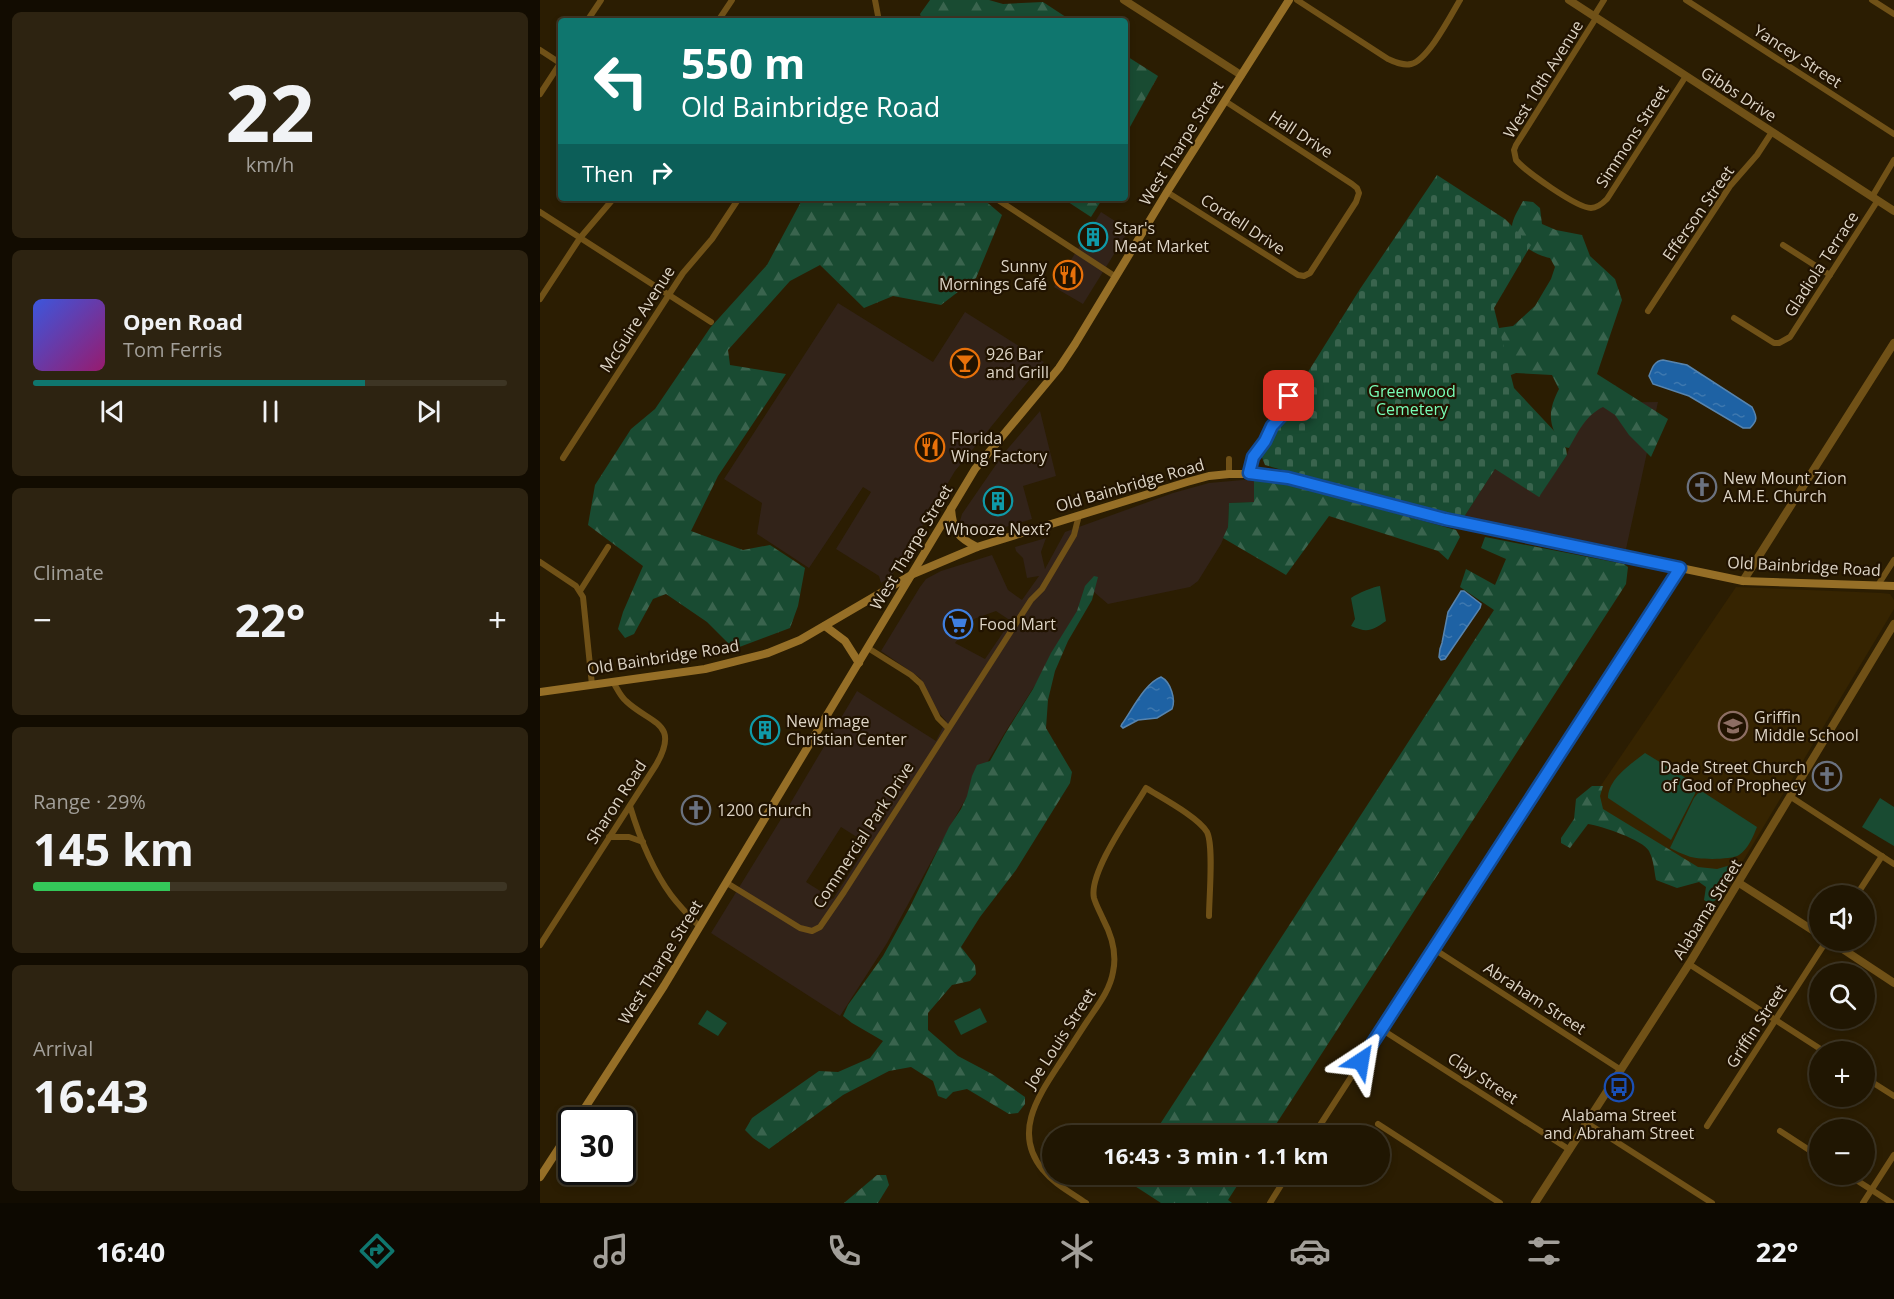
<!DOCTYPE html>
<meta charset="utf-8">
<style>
:root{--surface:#201602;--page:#2d2311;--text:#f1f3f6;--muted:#a29f99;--line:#3d3524;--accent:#0f766e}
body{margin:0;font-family:"Open Sans",sans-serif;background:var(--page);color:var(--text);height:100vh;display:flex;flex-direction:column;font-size:22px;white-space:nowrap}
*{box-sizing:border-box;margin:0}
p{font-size:20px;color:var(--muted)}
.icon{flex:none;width:33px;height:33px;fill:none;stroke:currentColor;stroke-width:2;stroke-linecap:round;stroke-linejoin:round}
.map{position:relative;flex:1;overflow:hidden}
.sheet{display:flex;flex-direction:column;gap:12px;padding:12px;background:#120c01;width:540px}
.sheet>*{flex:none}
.guide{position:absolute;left:18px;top:18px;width:570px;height:183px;border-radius:6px;box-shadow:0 3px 9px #0003,0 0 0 2px var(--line);background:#0f766e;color:#fff;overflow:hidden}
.buttons{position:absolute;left:1269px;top:885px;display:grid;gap:12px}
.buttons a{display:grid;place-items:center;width:66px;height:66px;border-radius:50%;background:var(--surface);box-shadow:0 3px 9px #0003,0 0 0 2px var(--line);font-size:30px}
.speed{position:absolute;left:18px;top:1107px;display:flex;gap:12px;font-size:30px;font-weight:700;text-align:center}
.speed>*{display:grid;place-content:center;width:78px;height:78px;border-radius:50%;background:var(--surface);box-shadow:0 3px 9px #0003,0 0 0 2px var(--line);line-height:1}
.speed .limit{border:3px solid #111;border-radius:9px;background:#fff;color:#111}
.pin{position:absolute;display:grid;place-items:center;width:51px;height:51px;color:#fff;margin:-26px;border-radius:12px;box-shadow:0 3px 9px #0006}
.me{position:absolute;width:66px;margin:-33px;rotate:33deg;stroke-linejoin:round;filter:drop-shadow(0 0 4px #0008)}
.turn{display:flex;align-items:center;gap:21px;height:126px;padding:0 24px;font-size:27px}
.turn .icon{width:78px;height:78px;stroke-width:2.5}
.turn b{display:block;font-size:42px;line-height:51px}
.then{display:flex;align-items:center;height:57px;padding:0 24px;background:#0003;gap:12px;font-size:22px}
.big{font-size:45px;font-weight:700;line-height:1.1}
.sheet .card{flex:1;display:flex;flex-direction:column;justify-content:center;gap:9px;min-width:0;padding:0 21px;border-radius:9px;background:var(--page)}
.sheet .dial{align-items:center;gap:0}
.dial b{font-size:78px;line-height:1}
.song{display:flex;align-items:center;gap:18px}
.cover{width:72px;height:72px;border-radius:9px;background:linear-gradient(135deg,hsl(230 70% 55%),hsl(320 70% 35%))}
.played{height:6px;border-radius:3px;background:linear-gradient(90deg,var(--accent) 70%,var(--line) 70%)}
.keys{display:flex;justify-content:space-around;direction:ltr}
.heat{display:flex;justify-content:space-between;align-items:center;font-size:33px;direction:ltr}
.charge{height:9px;border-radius:4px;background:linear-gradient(90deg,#34c759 29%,var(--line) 0)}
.trip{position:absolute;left:502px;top:1125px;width:348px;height:60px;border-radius:30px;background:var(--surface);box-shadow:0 3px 9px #0003,0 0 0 2px var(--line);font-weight:700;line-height:60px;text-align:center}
.dock{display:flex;height:96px;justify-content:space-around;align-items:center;background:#0d0901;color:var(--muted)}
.dock .icon{width:42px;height:42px}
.dock .on{color:var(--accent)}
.dock b{font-size:27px;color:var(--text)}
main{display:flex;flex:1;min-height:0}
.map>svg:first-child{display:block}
</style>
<main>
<section class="sheet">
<div class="card dial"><b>22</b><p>km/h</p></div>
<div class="card">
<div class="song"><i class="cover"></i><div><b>Open Road</b><p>Tom Ferris</p></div></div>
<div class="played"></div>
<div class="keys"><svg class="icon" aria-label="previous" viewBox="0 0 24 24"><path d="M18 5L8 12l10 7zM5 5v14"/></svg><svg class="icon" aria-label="pause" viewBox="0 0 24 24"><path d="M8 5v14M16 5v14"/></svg><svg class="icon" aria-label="next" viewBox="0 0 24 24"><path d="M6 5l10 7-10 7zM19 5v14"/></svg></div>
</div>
<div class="card"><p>Climate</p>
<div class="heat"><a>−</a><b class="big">22°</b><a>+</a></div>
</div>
<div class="card"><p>Range · 29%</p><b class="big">145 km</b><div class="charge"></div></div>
<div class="card"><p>Arrival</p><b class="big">16:43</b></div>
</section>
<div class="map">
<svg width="1354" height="1203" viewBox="0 0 1354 1203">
<defs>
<pattern id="forest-firs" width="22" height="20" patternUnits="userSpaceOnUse" patternTransform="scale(1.5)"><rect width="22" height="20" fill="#194b32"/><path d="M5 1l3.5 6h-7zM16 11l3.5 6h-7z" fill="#3a644e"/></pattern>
<pattern id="cemetery-stones" width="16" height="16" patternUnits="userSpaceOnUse" patternTransform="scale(1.5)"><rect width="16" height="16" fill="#194b32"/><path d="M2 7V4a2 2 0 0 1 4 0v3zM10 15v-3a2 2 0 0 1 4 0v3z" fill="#3a644e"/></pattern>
<pattern id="water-ripples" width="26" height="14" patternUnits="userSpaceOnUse" patternTransform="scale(1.5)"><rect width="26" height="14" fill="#1e62a4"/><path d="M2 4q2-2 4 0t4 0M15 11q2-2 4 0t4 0" fill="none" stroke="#3e78af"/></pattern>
</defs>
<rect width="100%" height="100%" fill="#2b1d02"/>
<g fill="#322319" fill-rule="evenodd">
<polygon points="561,212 589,230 543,304 514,287"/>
<polygon points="298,303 393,362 425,312 504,362 415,471 383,525 377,531 355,571 350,577 341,583 339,576 296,549 331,492 323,487 269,568 217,534 222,503 184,479"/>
<polygon points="1118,402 1086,549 924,517 955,469 999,496 1027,455 1043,403"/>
<polygon points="500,411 516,476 483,486 492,519 433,537 427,535 421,527 420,521 422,514 464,453"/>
<path d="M714,479V502L689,503L688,527L681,544L658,581L650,587L568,604L554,592L464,734L418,812L347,943L300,1016L171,933L241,819L317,691L396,741L406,721L398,712L380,678L341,651L380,587L386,579L401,571L452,555L468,590L482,600L499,576L487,578L483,558L476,551L475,547L506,538L501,552L505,569L525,532L633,493L669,483ZM456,611L471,621L445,659L415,643L434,619ZM301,827L328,844L293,899L266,882Z"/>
</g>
<polygon fill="#362401" points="1196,587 1341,593 1350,594 1354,600 1354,609 1188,886 1049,803"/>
<g fill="url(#forest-firs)">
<polygon points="390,0 449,0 463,4 503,2 532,21 382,21 380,14"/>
<polygon points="585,55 618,76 585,136"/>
<polygon points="263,198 442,198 462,215 436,278 401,305 353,296 324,308 280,265 250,281 188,350 190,365 246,374 178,476 151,531 203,550 230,545 265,568 258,606 250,628 194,649 167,622 126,594 113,599 94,634 85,638 78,629 83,612 103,566 48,525 55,485 91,429 115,409 170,328 227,265"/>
<polygon points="522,198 563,198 551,217"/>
<path d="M983,201L993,202L1000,208L1002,224L1016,230L1042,235L1050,256L1075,279L1082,300L1057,374L1128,419L1111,457L1089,435L1075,415L1063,407C1046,415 1038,432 1029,448L1024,447C1008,427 1007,412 1019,389L1012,375L976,373L966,377L952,329L973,326L995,306L1011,279L1015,267L1010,258C998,256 973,243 972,229C971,220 979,209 983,201Z"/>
<polygon points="718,478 746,483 916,530 920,537 908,560 898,551 789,516 746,575 683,538 688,527 689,503 714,502 714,479"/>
<polygon points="945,537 1084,564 1088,567 1086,584 729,1135 613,1135 954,610 920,587 926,569 955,585 966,559 941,548"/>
<polygon points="554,576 558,577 552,600 528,641 515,671 508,700 506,728 532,772 530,783 476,870 440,917 421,947 435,965 436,974 430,981 412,985 388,1013 388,1030 418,1056 452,1074 485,1097 485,1104 478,1113 469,1114 427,1089 413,1092 406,1099 398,1096 393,1081 371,1067 349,1071 303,1095 229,1149 213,1138 205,1130 212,1118 279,1071 298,1072 330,1058 343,1041 312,1023 303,1016 308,1005 343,956 370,907 409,827 421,809 427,796 432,776 437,765 450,761 465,734 493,689 511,653 537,611 545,586"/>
<path d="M1052,786H1063L1060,796L1063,809L1158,867L1177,869L1201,862L1177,900L1169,903L1164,900L1166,887L1159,882L1137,888L1116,880C1114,870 1114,861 1109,851C1103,840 1062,826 1048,824L1030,848L1021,843V838L1034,819L1036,799Z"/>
<polygon points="337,1175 346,1175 349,1185 338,1203 304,1203"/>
<polygon points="587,1175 587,1174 704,1175 688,1200 692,1203 621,1203 584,1179"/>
</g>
<polygon fill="url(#cemetery-stones)" points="897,175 965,219 991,245 954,308 974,388 1018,435 1026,449 1027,455 999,497 955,469 924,517 872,506 725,465 721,455 753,406 758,388 820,289"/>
<g fill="#194b32">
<path d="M840,586L846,621C832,631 827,633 811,626L815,619L811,598C818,593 833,587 840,586Z"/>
<path d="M1105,753L1159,786L1131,840L1068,798C1068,779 1091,764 1105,753Z"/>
<path d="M1163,792L1217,827C1213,837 1208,849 1199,855C1191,860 1157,860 1148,856C1142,854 1136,851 1130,848L1154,798L1158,793Z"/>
<polygon points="1340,798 1354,807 1354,846 1322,827"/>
<polygon points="440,1008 447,1022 421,1035 414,1021"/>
<polygon points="167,1010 187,1023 178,1036 158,1024"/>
</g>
<g fill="url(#water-ripples)" stroke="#5784ae" stroke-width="1.5">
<path d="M1123,360L1147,365L1212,407C1217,417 1218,420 1210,428H1203L1149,396L1113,384L1109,376C1112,368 1114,361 1123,360Z"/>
<polygon points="921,591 924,591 941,604 940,608 905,659 901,660 899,657 900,649 902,643 908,612"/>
<path d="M621,677C631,682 636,700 632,709L617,718L598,720L583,728L581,726L582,724C592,710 605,683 621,677Z"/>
</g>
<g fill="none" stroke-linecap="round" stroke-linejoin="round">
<g stroke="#705117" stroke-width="6">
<polyline points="335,0 339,21"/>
<path d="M757,0L848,59C855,62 863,66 871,64C888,60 911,15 920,0"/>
<polyline points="1146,0 1354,134"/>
<polyline points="1332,0 1354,14"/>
<polyline points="1054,16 1064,0"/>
<path d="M1056,18L976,145L974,150L976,160C985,171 1037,208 1051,208C1057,208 1062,204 1067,199L1146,76"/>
<polyline points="47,21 61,0"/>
<polyline points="178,21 192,0"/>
<polyline points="0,50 20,63"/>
<polyline points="0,94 21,62"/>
<polyline points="627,192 758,275 764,276 770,273 816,202 819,193 817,188 812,184 685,101"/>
<polyline points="1332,197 1354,160"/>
<polyline points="455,198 576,277"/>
<polyline points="0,212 171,322"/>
<polyline points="1243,245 1290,275"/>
<polyline points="0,299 40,238 74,198"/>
<polyline points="1108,311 1190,186 1217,155 1232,132"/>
<polyline points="1194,318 1234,343 1239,343 1250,337 1338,200"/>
<polyline points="23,458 143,273 172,239 199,198"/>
<polyline points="689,459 689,474"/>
<path d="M709,473C712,456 719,454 726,440C728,435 729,431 731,427C740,414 755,408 746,391"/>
<polyline points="0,562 36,586 43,597 52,685"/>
<polyline points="1338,585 1354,560"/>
<polyline points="40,591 68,547"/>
<polyline points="328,648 371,675 381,684 398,718 408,728"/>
<polyline points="1251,797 1354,864"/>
<path d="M90,806C99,836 112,869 131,895C140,907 150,917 160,927"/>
<polyline points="69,837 89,837 103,842"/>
<polyline points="187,883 260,928 272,931 280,927 304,892 491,600 502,589 534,535 539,515"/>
<polyline points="1316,896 1342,856"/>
<path d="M0,945L116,765C141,722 110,724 86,701C80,696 77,688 73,682"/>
<polyline points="894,949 1081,1070"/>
<polyline points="1149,964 1285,1052"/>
<polyline points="841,1029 1030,1150"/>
<polyline points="1324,1077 1354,1096"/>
<polyline points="1047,1123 1172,1203"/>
<polyline points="838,1124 960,1203"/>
<polyline points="1167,1126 1287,940"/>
<polyline points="1240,1131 1280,1157"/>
<polyline points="773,1136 1140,568"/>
<polyline points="1307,1174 1352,1203"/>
<path d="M546,1203C532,1193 514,1184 503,1170C473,1134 497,1098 518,1066C528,1051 538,1035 548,1020C558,1005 570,990 573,972C577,954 571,934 563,919C560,912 556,905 554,898C548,873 592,812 606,788C622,798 658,817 667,832C674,846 669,898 669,916"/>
<polyline points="730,1203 748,1174"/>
<polyline points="1323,1203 1354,1155"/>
</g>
<g stroke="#705117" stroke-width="8">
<polyline points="584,0 701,75"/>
<polyline points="1029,0 1354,211"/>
<polyline points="1203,581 1354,343"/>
<polyline points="1199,883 1280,935"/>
<polyline points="1289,940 1354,983"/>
<polyline points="995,1203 1149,964 1354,624"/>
</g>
<g stroke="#966f27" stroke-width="8">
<path d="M411,509C413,531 417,537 437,547"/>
<polyline points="285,626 305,641 319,663"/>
<polyline points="0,692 165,669 228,653 260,640 373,574 437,547 647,482 669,476 689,474 725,474 748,478 905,519 1203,581 1354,586"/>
<polyline points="37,1120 124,986 435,469 519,368 535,344 627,192 749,0"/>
<polyline points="0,1177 32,1128"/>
</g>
</g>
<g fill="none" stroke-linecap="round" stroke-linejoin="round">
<g stroke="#114b97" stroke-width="15">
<polyline id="route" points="749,396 746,411 732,426 725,441 713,457 709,473 748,478 905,519 1140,568 821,1061"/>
</g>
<use href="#route" stroke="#1a73e8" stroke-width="10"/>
</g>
<defs>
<g id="building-ring" transform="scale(1.5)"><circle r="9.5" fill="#211300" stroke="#0f9aa8" stroke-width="1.5"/><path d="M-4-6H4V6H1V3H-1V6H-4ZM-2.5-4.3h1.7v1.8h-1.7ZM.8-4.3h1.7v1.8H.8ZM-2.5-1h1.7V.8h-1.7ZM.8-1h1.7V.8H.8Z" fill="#0f9aa8"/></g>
<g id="restaurant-ring" transform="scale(1.5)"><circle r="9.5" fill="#211300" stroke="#e8710a" stroke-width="1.5"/><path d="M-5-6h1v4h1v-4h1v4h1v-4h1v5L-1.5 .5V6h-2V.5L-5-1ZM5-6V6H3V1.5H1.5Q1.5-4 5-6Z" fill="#e8710a"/></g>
<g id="bar-ring" transform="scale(1.5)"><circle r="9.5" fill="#211300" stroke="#e8710a" stroke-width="1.5"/><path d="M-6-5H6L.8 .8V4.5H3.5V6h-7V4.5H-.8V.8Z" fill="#e8710a"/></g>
<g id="church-ring" transform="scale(1.5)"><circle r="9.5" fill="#211300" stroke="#6b7280" stroke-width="1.5"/><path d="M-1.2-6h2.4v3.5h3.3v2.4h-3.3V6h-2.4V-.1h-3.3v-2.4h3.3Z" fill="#6b7280"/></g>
<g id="supermarket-ring" transform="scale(1.5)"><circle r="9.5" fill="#211300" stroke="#3f7fe0" stroke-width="1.5"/><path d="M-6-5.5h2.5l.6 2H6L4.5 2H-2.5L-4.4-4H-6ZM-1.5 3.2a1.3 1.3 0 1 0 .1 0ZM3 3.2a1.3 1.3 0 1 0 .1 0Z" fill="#3f7fe0"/></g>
<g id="school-ring" transform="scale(1.5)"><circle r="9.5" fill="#211300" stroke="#8d6e63" stroke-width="1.5"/><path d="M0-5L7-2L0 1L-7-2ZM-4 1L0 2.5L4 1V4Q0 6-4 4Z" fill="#8d6e63"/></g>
<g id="bus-ring" transform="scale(1.5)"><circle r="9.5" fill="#211300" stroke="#1a4fb4" stroke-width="1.5"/><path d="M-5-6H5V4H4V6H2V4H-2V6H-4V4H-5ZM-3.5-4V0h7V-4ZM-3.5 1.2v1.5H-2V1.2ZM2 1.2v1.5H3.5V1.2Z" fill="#1a4fb4"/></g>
</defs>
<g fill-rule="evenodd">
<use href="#building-ring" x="553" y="237"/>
<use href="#restaurant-ring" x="528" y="275"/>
<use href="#bar-ring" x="425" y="363"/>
<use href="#restaurant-ring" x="390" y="447"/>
<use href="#church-ring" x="1162" y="487"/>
<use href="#building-ring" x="458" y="501"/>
<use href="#supermarket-ring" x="418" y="624"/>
<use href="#school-ring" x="1193" y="726"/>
<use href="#building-ring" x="225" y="730"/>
<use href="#church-ring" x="1287" y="776"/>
<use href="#church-ring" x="156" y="810"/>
<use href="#bus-ring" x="1079" y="1087"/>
</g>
<g text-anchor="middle" stroke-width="4.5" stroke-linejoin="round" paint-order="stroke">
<g font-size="16" fill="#ddd4c5" stroke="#211300">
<text transform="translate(1258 56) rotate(33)" y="6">Yancey Street</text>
<text transform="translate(1003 79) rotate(-58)" y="6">West 10th Avenue</text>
<text transform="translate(1199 94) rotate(33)" y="6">Gibbs Drive</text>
<text transform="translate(761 134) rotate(33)" y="6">Hall Drive</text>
<text transform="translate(1092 136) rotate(-57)" y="6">Simmons Street</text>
<text transform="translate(641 143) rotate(-58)" y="6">West Tharpe Street</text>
<text transform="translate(1158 213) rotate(-55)" y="6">Efferson Street</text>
<text transform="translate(703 224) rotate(33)" y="6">Cordell Drive</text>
<text transform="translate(1281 264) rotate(-57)" y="6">Gladiola Terrace</text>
<text transform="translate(97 319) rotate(-57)" y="6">McGuire Avenue</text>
<text transform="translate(590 485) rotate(-16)" y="6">Old Bainbridge Road</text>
<text transform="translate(371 547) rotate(-59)" y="6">West Tharpe Street</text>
<text transform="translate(1264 566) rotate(3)" y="6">Old Bainbridge Road</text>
<text transform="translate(123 657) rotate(-9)" y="6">Old Bainbridge Road</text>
<text transform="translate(76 802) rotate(-57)" y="6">Sharon Road</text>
<text transform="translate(323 835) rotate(-57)" y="6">Commercial Park Drive</text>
<text transform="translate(1167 909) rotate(-58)" y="6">Alabama Street</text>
<text transform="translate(120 962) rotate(-58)" y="6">West Tharpe Street</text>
<text transform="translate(995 998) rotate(33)" y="6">Abraham Street</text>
<text transform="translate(1216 1026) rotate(-57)" y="6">Griffin Street</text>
<text transform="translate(520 1038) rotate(-57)" y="6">Joe Louis Street</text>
<text transform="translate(943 1078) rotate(33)" y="6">Clay Street</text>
</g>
<g font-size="16" fill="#ddd4c5" stroke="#211300" text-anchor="start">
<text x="574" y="234">Star's<tspan x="574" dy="18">Meat Market</tspan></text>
<text x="507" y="272" text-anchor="end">Sunny<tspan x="507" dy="18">Mornings Café</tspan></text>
<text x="446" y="360">926 Bar<tspan x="446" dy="18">and Grill</tspan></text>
<text x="411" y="444">Florida<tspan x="411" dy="18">Wing Factory</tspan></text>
<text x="1183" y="484">New Mount Zion<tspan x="1183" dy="18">A.M.E. Church</tspan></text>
<text x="458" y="535" text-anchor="middle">Whooze Next?</text>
<text x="439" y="630">Food Mart</text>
<text x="1214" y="723">Griffin<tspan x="1214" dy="18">Middle School</tspan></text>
<text x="246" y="727">New Image<tspan x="246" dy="18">Christian Center</tspan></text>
<text x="1266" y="773" text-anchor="end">Dade Street Church<tspan x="1266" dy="18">of God of Prophecy</tspan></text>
<text x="177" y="816">1200 Church</text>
<text x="1079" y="1121" text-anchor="middle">Alabama Street<tspan x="1079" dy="18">and Abraham Street</tspan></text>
</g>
<g font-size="16" fill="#78feb7" stroke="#211300">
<text x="872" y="397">Greenwood<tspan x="872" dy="18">Cemetery</tspan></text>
</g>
</g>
</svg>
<div class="buttons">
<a><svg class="icon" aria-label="sound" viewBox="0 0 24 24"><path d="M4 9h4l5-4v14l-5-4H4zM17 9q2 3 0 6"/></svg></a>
<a><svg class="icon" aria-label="search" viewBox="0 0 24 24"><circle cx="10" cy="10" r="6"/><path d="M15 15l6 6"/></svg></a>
<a>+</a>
<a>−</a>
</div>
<div class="speed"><div class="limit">30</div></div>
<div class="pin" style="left:749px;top:396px;background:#d93025"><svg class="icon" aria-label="arrive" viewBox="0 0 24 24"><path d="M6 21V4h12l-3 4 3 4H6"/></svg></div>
<svg class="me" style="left:821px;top:1061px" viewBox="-20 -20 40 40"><path d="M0-17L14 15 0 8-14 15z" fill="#1a73e8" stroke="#fff" stroke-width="4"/></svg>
<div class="trip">16:43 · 3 min · 1.1 km</div>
<div class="guide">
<div class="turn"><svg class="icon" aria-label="left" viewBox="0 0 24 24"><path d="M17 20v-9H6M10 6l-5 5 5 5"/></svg><div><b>550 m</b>Old Bainbridge Road</div></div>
<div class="then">Then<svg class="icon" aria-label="right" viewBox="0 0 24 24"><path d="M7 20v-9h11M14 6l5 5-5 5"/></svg></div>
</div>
</div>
</main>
<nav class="dock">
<b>16:40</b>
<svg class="icon on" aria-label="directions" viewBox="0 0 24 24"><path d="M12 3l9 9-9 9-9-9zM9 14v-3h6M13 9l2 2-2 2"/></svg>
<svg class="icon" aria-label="music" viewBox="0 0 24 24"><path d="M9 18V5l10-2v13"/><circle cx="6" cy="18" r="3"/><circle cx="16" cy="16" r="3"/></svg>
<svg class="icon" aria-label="phone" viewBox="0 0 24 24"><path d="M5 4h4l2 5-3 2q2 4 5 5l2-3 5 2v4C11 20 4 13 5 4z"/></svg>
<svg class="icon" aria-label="climate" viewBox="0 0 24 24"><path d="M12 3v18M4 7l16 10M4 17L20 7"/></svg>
<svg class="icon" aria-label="car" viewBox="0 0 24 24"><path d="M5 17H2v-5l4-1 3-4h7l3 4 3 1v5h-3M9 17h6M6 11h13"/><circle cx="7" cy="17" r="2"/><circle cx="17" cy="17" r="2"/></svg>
<svg class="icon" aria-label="filters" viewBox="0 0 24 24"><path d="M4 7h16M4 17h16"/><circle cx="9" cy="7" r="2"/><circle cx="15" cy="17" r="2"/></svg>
<b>22°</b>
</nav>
